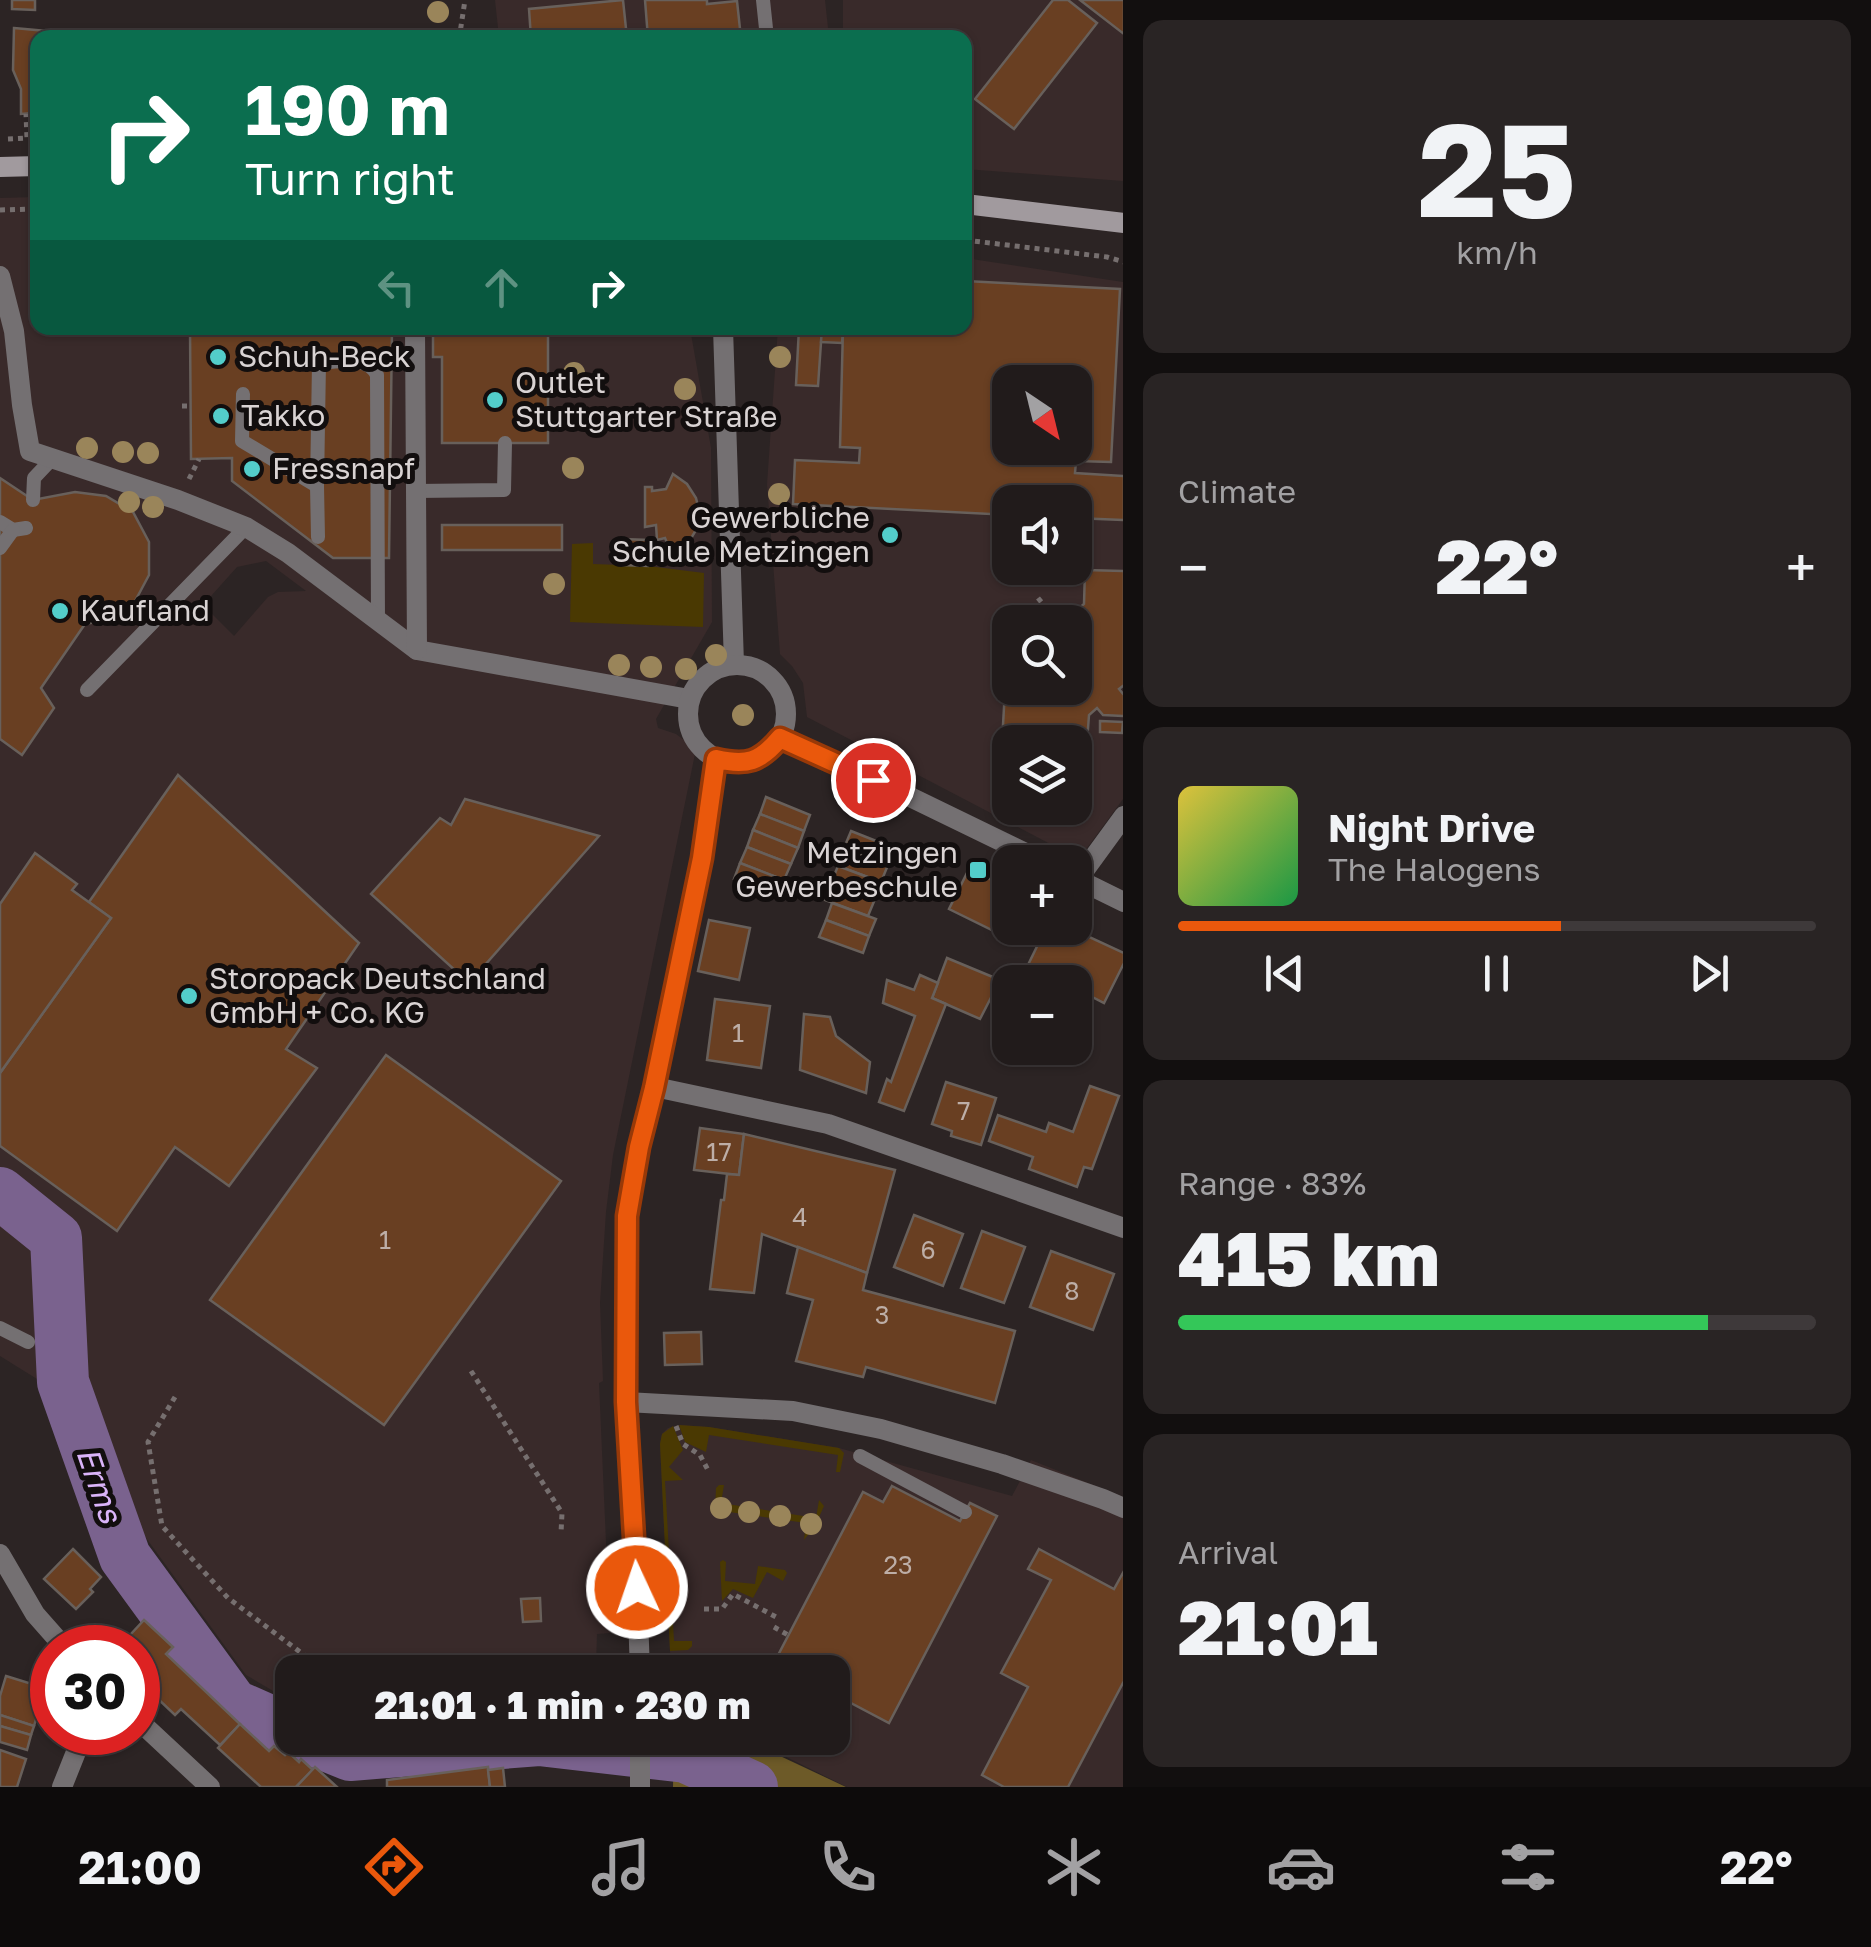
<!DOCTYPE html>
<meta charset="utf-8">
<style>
:root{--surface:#211b1b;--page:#292424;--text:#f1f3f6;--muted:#a2a1a3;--line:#3e393a;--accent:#ea580c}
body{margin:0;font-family:"Golos Text",sans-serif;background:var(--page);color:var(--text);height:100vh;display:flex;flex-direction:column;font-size:38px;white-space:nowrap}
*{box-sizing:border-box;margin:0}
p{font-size:32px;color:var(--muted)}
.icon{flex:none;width:55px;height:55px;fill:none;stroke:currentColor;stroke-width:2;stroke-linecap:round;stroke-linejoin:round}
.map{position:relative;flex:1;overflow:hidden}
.panel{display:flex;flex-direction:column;gap:20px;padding:20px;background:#120f0f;width:748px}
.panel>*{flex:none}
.guide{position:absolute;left:30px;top:30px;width:942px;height:305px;border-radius:20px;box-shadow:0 2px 8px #0004,0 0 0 2px var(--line);background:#0b6e4f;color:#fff;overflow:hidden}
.needle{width:65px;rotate:145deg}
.controls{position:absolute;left:992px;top:365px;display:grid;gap:20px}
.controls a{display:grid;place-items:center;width:100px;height:100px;border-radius:20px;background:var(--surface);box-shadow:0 2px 8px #0004,0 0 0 2px var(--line);font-size:50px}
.speed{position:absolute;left:30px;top:1625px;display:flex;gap:20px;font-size:50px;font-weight:700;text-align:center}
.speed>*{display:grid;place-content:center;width:130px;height:130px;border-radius:50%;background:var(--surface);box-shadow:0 2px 8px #0004,0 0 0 2px var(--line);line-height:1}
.speed .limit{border:15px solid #d22;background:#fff;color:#111}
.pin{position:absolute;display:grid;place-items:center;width:85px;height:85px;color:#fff;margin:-42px;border:5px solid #fff;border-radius:50%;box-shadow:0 2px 10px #0007}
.me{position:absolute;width:110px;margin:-55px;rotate:357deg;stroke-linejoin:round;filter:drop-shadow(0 0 8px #0008)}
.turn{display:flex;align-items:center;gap:35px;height:210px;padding:0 50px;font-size:45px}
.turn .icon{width:130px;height:130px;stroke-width:2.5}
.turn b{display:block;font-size:70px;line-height:85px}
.lanes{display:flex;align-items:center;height:95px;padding:0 50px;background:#0003;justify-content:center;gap:50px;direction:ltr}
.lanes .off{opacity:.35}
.big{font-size:75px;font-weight:800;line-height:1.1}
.panel .widget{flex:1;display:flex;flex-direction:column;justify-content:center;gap:15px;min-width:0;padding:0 35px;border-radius:20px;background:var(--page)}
.panel .dial{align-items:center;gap:0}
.dial b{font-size:130px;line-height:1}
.song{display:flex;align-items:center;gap:30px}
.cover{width:120px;height:120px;border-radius:15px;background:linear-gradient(135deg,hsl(50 70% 55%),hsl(140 70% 35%))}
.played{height:10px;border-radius:5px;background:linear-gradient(90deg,var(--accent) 60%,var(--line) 60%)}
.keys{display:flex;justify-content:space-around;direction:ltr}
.heat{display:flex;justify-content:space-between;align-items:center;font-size:55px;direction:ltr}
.charge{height:15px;border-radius:8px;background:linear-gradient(90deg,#34c759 83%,var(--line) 0)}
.trip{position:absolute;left:275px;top:1655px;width:575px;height:100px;border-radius:20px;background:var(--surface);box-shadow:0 2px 8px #0004,0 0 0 2px var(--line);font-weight:800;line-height:100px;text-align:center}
.menu{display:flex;height:160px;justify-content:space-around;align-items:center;background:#0d0b0b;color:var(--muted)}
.menu .icon{width:70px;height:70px}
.menu .on{color:var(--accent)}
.menu b{font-size:45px;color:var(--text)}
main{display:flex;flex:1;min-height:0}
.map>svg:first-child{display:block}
</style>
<main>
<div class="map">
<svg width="1124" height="1787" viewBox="0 0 1124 1787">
<rect width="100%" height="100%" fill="#2c2424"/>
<g fill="#392a2a" fill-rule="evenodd">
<polygon points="495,0 825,0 829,37 499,37"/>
<polygon points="843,0 1123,0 1123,181 965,169 965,38 843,38"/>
<path d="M37,197L38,328H690L711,448L712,622L656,719L658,728L676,734L688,743L695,754L613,1155L606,1212L600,1303L603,1381L599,1383L610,1633L597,1634L596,1665L611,1666V1672H292V1702L246,1675L141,1531L103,1420L0,1356V198ZM266,561L306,591L278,592L268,597L234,636L203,605L237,567Z"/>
<path d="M965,258L1123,282V799L1079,859L807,717L803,683L792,666L780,654L767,484L778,328H965ZM1010,382H1075V448H1010ZM1010,502H1075V568H1010ZM1010,622H1075V688H1010ZM1010,742H1075V808H1010Z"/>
<polygon points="679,1425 709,1427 839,1448 1012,1496 1031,1460 1123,1497 1123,1787 847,1787 748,1738 832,1738 832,1672 671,1672 660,1444 662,1434 668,1428"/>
</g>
<g fill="#4a3902">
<polygon points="593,543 593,564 648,566 704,573 703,627 570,622 572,544"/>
<polygon points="679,1425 709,1427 839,1448 844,1453 840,1472 836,1472 838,1455 709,1435 706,1452 685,1442"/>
<polygon points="673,1426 683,1450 669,1467 683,1480 665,1481 674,1641 692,1641 692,1646 688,1650 670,1651 660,1444 662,1434"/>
<polygon points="719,1485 724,1485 721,1503 816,1518 819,1500 824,1506 815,1526 804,1540 806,1523 715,1510 716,1488"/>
<polygon points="723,1560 726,1562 725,1581 755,1584 758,1566 785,1570 787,1573 783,1581 767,1572 753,1598 733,1589 722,1601 720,1562"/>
</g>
<polygon fill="#6d5a28" points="674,1738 742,1738 846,1787 673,1787"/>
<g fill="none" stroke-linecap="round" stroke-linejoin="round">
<g stroke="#7a628e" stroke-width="52">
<polyline points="0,1193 56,1238 63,1382 125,1557 233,1705 292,1731"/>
<polyline points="308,1738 350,1755 539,1740 686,1757 752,1787"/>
</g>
</g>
<g fill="#693f22" stroke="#68605b" stroke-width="2.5" fill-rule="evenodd">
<polygon points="12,0 35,0 35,10 12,9"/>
<polygon points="623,0 627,38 531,38 529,9"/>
<polygon points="645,0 707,0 707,4 737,1 741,38 648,38"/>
<polygon points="1053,0 1068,0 1097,23 1014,129 975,99"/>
<polygon points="1080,0 1124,0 1124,34"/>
<polygon points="14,28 46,31 46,38 38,38 38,111 32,113 21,114 21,89 13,70"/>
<path d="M965,281L1120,289L1111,462L1076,461L1075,473L1124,476V520L1075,518V502H1010V515L793,504L795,460L859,463L860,448L840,447L843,328H965ZM1010,382H1075V448H1010Z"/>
<polygon points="190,328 392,328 389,558 333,558 232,481 232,458 191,459"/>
<polygon points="433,328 548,328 548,443 442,443 442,357 433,357"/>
<polygon points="799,328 822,328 818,386 796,385"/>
<polygon points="822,328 843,328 842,343 821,342"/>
<polygon points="673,474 687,484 696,498 700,515 696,530 687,545 672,555 665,538 657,540 656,525 645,527 645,487 652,487 652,491 666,489"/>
<polygon points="0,478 33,500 75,492 106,496 133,512 149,542 149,575 134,603 107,620 85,624 41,688 54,708 22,755 0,739"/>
<rect x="442" y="525" width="120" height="25"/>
<polygon points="622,539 649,540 648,566 621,565"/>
<polygon points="1085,570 1124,571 1124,685 1119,689 1124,695 1124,716 1103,715 1097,708 1089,715 1084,783 1075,783 1075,742 1010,742 1010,779 1000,778 1008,637 1010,688 1075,688 1075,622 1063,622 1084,604"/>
<polygon points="1100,721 1123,722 1122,733 1100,732"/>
<polygon points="178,775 359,943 286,1049 317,1068 229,1186 175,1147 117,1231 0,1146 0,1073 111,918 89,902"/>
<polygon points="766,797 810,815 804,831 760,814"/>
<polygon points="465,799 599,836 469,983 371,894 440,818 451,825"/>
<polygon points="760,814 804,831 798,848 753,830"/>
<polygon points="753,830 798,848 791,864 747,847"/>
<polygon points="851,831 894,848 888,865 844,848"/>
<polygon points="747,847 791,864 784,880 740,863"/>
<polygon points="844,848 888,865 881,882 838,866"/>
<polygon points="35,853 77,884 72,890 111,918 0,1073 0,904"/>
<polygon points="740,863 784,880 778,897 734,879"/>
<polygon points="838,866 881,882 875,899 831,883"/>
<polygon points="969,869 1010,889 1010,904 996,932 949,909"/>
<polygon points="831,883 875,899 868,916 825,900"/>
<polygon points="832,903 876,919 869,936 826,920"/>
<polygon points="709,920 750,928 739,980 698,971"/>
<polygon points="826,920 869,936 863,953 819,937"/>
<polygon points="1046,928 1070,928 1124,953 1124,963 1104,1003 1075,988 1075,982 1063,982 1028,965"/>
<polygon points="947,958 1000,980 980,1019 932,998"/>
<polygon points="920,975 938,983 932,998 946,1004 904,1111 879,1102 887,1079 891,1082 915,1016 883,1003 887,980 914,990"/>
<polygon points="715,999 770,1006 761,1068 707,1060"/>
<polygon points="804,1014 830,1017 836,1036 870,1062 866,1093 800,1070"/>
<polygon points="386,1055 561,1181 384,1425 210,1300"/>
<polygon points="946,1082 996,1098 981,1145 951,1136 952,1131 932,1124"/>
<polygon points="1090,1086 1119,1096 1092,1169 1084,1167 1077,1187 1029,1169 1033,1157 989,1141 998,1115 1046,1132 1049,1123 1073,1132"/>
<polygon points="700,1128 744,1134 739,1175 694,1170"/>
<polygon points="744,1134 895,1170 867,1273 762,1234 754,1293 710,1289 721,1200 724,1200 727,1174 739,1175"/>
<polygon points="914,1215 963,1234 943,1286 894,1267"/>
<polygon points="982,1231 1025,1247 1004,1303 961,1288"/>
<polygon points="798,1247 867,1273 863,1290 1015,1331 995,1403 866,1367 863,1377 796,1361 813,1300 787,1293"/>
<polygon points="1051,1251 1114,1274 1093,1330 1030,1307"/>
<polygon points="701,1332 702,1364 665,1365 664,1333"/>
<polygon points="892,1486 960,1521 970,1503 997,1516 889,1723 832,1693 832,1672 792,1672 774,1663 863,1492 883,1502"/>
<polygon points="73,1549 101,1577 90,1589 93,1592 76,1609 44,1579"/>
<polygon points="1039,1549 1114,1589 1124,1571 1124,1681 1068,1787 1004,1787 982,1775 1028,1687 1001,1673 1051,1580 1028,1569"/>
<polygon points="540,1598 541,1621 523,1622 521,1599"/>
<polygon points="144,1620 173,1647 166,1654 240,1724 220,1745 181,1709 175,1715 138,1680 138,1648 118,1648"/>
<polygon points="6,1676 45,1688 34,1726 0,1715 0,1696"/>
<polygon points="0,1715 34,1726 31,1735 0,1726"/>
<polygon points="240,1724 269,1751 274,1746 285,1755 288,1752 299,1762 301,1759 313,1770 296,1787 261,1787 218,1748"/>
<polygon points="0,1726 31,1735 27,1750 0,1742"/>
<polygon points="0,1750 26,1759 17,1787 0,1787"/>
<polygon points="315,1767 337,1787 296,1787"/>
<polygon points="488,1767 490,1787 387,1787 387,1780"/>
<polygon points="503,1768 505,1787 490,1787 488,1770"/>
</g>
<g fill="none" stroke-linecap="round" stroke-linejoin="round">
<g stroke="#766f6f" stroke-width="5" stroke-dasharray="5 5" stroke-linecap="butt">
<polyline points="457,38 460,33 465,0"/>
<polyline points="8,139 27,138 26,114"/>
<polyline points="0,210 38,209"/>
<polyline points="965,240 1107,257 1124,262"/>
<polyline points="180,330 190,330"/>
<polyline points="182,406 191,406"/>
<polyline points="189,479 199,459"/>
<polyline points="1038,598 1058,622"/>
<polyline points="471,1371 562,1513 561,1533"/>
<polyline points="175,1397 148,1442 162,1526 228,1598 312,1661 352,1672"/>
<polyline points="676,1426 683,1444 700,1455 709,1472"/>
<polyline points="704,1609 722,1609 733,1594 778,1618"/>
<polyline points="774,1627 788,1635"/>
</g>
<g stroke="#747072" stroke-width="14">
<polyline points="763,0 767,38"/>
<polyline points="243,394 242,441 317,486"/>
<polyline points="416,491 504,490 505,443"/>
<polyline points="33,500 34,478 51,460"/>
<polyline points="0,522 13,530 26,528"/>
<path d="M318,537L317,486L319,363C339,362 367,355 377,375L378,621"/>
<polyline points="0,548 13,530"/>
<polyline points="87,690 246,527"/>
<polyline points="0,1328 28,1342"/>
<polyline points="860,1456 965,1512"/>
</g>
<g stroke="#747072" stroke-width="20">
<polyline points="0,276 14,331 22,405 30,451 178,500 246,527 288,553 417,650 689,699"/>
<polyline points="415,328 417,650"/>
<polyline points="723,328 734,664"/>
<circle cx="737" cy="714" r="49"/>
<polyline points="780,738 904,794 1044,862"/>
<polyline points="1075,878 1124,902"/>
<polyline points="1078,879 1124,816"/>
<polyline points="655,1087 828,1124 1124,1228"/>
<polyline points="626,1402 793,1411 881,1429 1002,1464 1103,1499 1124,1508"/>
<polyline points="0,1554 35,1614 65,1648"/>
<polyline points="640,1672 636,1560 626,1402 627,1216 639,1147 655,1087 702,859 716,759"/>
<polyline points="138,1720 210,1787"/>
<polyline points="62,1787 84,1732"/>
<polyline points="640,1787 640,1738"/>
</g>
<g stroke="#a19a9e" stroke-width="20">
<polyline points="0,167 38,166"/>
<polyline points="965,204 1124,223"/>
</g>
</g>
<g fill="#9a855a">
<circle cx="438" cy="12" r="11"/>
<circle cx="780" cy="357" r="11"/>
<circle cx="574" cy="373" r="11"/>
<circle cx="685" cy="389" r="11"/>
<circle cx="572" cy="419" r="11"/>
<circle cx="87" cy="448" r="11"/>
<circle cx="123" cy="452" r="11"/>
<circle cx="148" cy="453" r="11"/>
<circle cx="573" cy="468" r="11"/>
<circle cx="779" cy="494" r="11"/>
<circle cx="129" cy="502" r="11"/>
<circle cx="153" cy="507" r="11"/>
<circle cx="554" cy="584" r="11"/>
<circle cx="716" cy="655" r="11"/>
<circle cx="619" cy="665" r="11"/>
<circle cx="651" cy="667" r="11"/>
<circle cx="686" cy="669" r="11"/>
<circle cx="743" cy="715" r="11"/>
<circle cx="721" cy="1508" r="11"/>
<circle cx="749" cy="1512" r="11"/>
<circle cx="780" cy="1516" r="11"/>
<circle cx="811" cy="1524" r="11"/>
</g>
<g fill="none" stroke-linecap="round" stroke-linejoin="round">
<g stroke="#983908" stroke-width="25">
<path id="route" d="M637,1588L626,1402L627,1216L639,1147L654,1088L702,858L716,759C747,766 760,762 780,738L873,780"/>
</g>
<use href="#route" stroke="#ea580c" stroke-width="18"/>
</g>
<g fill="#53cdca" stroke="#120e0e" stroke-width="4">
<circle cx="218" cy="357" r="10"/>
<circle cx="495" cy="400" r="10"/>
<circle cx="221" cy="416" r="10"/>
<circle cx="252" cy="469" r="10"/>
<circle cx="890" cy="535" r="10"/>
<circle cx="60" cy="611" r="10"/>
<rect x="968" y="860" width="20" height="20" rx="5"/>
<circle cx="189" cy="996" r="10"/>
</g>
<g text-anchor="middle" stroke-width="10" stroke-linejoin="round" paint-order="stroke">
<g font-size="25" fill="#bdaea7">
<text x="738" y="1042">1</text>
<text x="964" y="1120">7</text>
<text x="719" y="1161">17</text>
<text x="800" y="1226">4</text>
<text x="385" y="1249">1</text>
<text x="928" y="1259">6</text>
<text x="1072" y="1300">8</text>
<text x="882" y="1324">3</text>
<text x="898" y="1574">23</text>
</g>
<g font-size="30" fill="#d9d3d3" stroke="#120e0e" text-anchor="start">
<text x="238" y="367">Schuh-Beck</text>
<text x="515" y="393">Outlet<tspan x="515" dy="34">Stuttgarter Straße</tspan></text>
<text x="241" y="426">Takko</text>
<text x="272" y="479">Fressnapf</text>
<text x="870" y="528" text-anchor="end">Gewerbliche<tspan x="870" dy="34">Schule Metzingen</tspan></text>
<text x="80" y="621">Kaufland</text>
<text x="958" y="863" text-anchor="end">Metzingen<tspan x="958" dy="34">Gewerbeschule</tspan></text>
<text x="209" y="989">Storopack Deutschland<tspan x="209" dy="34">GmbH + Co. KG</tspan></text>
</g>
<g font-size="32" font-style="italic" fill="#dab4f9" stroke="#120e0e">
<text transform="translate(99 1485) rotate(71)" y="11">Erms</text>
</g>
</g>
</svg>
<div class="controls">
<a><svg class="needle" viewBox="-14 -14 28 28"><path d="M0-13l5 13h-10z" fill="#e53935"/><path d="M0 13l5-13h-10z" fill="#a2a1a3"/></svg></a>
<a><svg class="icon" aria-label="sound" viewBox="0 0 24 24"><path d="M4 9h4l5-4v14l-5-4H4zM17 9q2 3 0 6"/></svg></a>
<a><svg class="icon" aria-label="search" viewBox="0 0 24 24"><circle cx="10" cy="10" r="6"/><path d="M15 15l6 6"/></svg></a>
<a><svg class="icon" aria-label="layers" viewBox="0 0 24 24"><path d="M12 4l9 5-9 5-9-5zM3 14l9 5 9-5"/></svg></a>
<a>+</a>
<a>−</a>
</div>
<div class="speed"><div class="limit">30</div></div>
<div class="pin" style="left:873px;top:780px;background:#d93025"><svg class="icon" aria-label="arrive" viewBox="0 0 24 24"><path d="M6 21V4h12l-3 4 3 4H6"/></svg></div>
<svg class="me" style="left:637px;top:1588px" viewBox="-20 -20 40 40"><circle r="17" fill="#ea580c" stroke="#fff" stroke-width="3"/><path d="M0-11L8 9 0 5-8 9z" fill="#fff"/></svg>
<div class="trip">21:01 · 1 min · 230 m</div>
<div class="guide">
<div class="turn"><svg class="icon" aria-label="right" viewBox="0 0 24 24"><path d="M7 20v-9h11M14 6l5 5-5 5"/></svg><div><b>190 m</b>Turn right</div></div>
<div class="lanes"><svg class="icon off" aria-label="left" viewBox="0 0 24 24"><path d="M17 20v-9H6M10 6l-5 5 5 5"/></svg><svg class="icon off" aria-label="ahead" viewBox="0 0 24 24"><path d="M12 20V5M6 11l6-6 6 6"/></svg><svg class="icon" aria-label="right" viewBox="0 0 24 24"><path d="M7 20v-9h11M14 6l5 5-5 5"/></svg></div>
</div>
</div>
<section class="panel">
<div class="widget dial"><b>25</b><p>km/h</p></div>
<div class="widget"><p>Climate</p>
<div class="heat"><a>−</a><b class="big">22°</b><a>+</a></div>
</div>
<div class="widget">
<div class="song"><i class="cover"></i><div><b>Night Drive</b><p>The Halogens</p></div></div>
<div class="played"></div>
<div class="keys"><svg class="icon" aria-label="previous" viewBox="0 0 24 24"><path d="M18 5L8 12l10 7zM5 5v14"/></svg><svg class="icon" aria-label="pause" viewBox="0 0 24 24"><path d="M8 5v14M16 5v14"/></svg><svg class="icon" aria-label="next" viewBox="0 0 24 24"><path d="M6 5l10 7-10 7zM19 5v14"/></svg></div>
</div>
<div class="widget"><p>Range · 83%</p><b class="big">415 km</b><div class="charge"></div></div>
<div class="widget"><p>Arrival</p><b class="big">21:01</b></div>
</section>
</main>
<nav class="menu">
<b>21:00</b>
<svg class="icon on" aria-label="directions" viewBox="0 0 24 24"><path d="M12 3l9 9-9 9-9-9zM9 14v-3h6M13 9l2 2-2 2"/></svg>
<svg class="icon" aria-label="music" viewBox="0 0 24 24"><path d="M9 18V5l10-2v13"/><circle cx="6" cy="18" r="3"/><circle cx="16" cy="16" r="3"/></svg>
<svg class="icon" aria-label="phone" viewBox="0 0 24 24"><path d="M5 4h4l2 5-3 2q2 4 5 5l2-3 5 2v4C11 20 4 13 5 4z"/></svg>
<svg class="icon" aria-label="climate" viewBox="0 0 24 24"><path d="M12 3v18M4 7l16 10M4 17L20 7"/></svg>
<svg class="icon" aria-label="car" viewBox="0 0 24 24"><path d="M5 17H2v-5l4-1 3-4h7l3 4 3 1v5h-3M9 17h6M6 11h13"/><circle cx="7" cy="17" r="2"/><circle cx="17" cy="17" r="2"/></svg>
<svg class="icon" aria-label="filters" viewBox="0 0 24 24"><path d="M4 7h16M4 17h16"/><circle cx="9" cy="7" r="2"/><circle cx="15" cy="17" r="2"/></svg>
<b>22°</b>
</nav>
